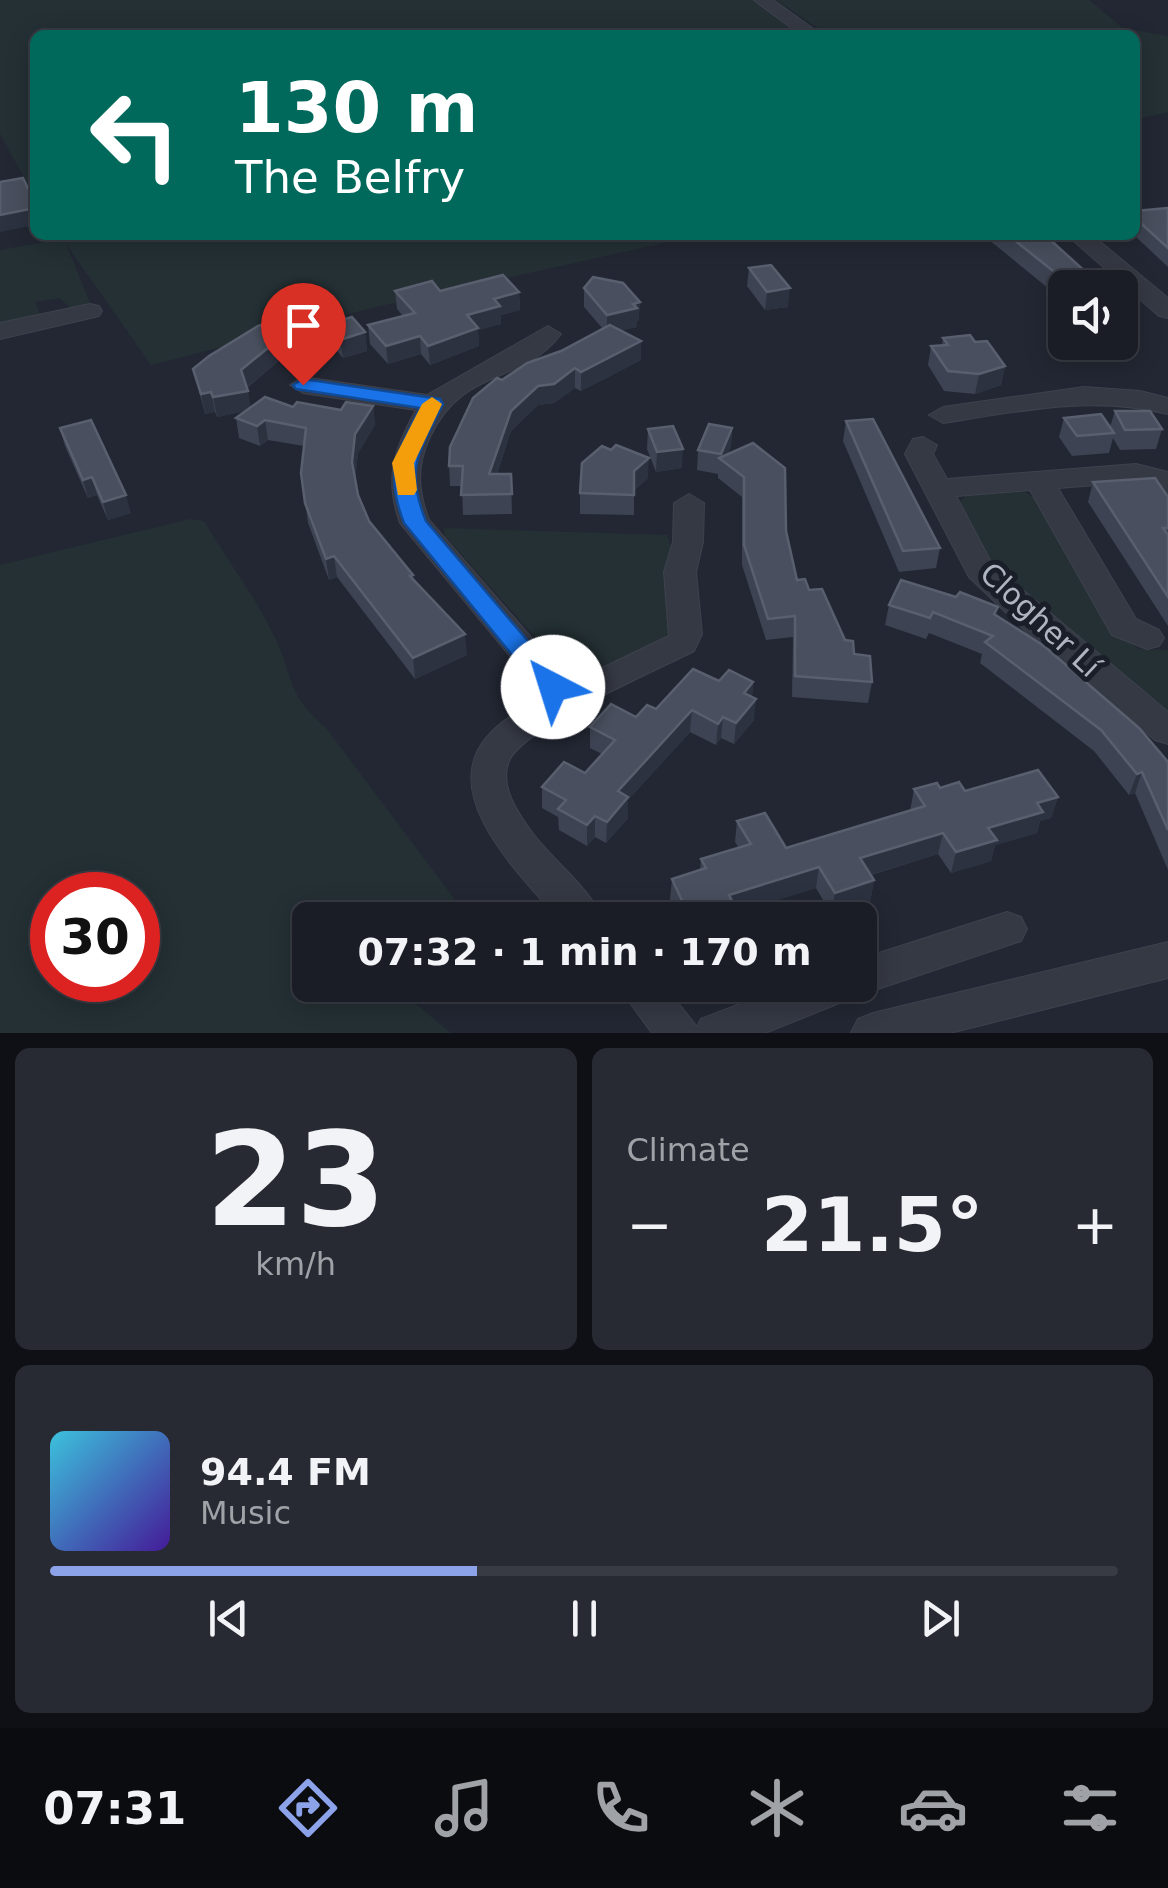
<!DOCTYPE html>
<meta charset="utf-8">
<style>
:root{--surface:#1a1d26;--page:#272a32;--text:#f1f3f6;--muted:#9fa2a7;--line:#383b43;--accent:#8ca3e9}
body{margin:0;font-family:"DejaVu Sans",sans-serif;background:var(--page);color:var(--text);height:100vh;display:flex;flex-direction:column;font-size:38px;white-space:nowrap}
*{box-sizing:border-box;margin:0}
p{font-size:32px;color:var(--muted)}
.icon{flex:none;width:55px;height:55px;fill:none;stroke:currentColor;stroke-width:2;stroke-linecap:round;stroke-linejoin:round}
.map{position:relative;height:1033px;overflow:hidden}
.sheet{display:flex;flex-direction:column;gap:15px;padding:15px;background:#0e1015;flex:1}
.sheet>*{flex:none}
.banner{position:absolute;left:30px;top:30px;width:1110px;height:210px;border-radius:15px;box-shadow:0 5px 25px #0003,0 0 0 2px var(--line);background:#00695c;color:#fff;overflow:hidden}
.fabs{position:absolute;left:1048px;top:270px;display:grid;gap:20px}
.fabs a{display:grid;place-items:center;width:90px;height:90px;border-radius:15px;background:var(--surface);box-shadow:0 5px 25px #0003,0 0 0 2px var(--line);font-size:50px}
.speed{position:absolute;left:30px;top:872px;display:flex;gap:20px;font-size:50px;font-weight:700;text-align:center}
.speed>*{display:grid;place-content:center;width:130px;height:130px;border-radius:50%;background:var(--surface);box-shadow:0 5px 25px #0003,0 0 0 2px var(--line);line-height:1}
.speed .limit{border:15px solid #d22;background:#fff;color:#111}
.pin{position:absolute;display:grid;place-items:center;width:85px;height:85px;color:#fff;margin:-102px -42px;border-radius:50% 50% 50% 0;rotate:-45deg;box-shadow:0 0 10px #0007}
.pin .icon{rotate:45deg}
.me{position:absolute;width:110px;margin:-55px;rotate:320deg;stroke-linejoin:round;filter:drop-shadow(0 0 8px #0008)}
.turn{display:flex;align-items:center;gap:35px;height:210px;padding:0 40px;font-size:45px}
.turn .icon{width:130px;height:130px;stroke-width:2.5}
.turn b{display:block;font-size:70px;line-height:85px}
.big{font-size:75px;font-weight:600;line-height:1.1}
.sheet .widget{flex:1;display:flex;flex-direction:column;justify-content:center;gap:15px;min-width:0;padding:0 35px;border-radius:15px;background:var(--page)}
.sheet .dial{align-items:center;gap:0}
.dial b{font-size:130px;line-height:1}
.song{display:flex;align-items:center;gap:30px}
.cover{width:120px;height:120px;border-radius:15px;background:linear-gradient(135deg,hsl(190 70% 55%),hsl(260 70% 35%))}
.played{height:10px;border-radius:5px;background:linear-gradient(90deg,var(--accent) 40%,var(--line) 40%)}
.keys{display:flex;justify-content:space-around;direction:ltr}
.heat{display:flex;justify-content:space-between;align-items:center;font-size:55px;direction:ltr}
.sheet .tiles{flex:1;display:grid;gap:15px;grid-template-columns:1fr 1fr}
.widget:last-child{grid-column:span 2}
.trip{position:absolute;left:292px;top:902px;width:585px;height:100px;border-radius:15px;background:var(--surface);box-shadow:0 5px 25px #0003,0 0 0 2px var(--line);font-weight:600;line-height:100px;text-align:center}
.dock{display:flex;height:160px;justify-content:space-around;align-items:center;background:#0a0c0f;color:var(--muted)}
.dock .icon{width:70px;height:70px}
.dock .current{color:var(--accent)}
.dock b{font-size:45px;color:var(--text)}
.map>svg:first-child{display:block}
</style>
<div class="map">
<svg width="1168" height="1033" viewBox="0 0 1168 1033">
<rect width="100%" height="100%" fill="#222733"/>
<g fill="#243034" fill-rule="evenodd">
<polygon points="0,0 755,0 805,35 35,35 35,197 0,134"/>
<polygon points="776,0 1089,0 1123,28 1168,36 1168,112 1135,120 1135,35 828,35"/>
<polygon points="61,235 700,235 376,307 151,365 66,244 91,305 72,309 59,298 35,302 42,319 0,326 0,250 62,239"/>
<polygon points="1020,489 1036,499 1118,634 1139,649 1168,650 1168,714 996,573 958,504 967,494"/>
<path d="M190,519L204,521C227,560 258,600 277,642C295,684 288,694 326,728L465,913L458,920L407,908L385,920H310V985H393L451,1033H0V565ZM52,895H138V980H52Z"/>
<polygon points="444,528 667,535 674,555 678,635 582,682 574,681 445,536"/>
</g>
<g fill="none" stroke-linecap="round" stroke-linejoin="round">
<g stroke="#3e424e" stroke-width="2">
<g id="street">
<polygon points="754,0 773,0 822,35 801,35"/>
<polygon points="1067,235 1092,235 1168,298 1168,318 1159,316"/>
<polygon points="90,304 99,306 102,311 99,316 0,339 0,323"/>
<path d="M548,326L561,334C522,386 464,365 430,437C416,466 418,491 429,520L571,683L669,636L664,572L673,542L674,503L689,494L704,503L703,542L696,572L702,634L694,651C657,670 524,727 509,761C499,785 517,812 531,831C553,861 588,886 604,920H559C522,876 436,796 487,737C502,719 524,708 544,697L400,523C384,479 394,449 416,410L303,393L290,385L303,377L427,395Z"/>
<path d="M1084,387L1140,391L1168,398V414C1091,395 1020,411 943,423L929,415L943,407Z"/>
<polygon points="923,437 937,445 933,454 947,479 1136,464 1168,472 1168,493 1136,482 1058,488 1136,619 1159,630 1164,638 1159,646 1147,649 1112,635 1030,490 956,496 992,564 1168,712 1168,744 1155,740 1036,641 969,577 905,454 913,439"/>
<polygon points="1007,912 1021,917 1027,929 1021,941 860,995 854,993 852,998 765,1033 652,1033 617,985 664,985 697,1027 701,1019 789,985 860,985 860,959"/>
<polygon points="1168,942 1168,978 950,1033 851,1033 858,1019 873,1013"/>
</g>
</g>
<use href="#street" fill="#353944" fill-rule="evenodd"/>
</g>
<g fill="#3d4352">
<polygon points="1168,208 1168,267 1134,235 1135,235 1135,211"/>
<polygon points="983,235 1045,235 1089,275 1059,297"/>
<polygon points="749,268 788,307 765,310 747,286"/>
<polygon points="584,288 639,321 637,321 637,327 621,330 641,341 641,360 581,391 575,388 554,403 538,405 511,431 497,474 511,474 512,514 463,515 462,486 450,486 449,466 502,380 603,329 584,307"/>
<polygon points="395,291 519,292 520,310 501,315 501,324 478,330 479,346 430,365 421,354 388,364 370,344 368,325 403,316 397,309"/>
<polygon points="328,324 365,332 367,351 343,358 330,343"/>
<polygon points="258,326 313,330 312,331 318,354 294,361 288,353 247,388 250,407 293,407 341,410 373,406 375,425 358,453 355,479 358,495 369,521 413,575 414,581 467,655 415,679 337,577 329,580 308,523 301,473 304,446 268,440 260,446 239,438 236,418 245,411 217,417 215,412 205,414 193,369"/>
<polygon points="943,338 975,342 1005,366 1001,385 975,394 944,391 928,365 931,346 942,345"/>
<polygon points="1115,411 1162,429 1156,449 1120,450 1113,438 1109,453 1072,456 1059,437 1064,418 1110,427"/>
<polygon points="846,421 940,548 936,568 899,572 843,441"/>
<polygon points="60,428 131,513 108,520 97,495 88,498 65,446"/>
<polygon points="732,428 731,447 728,454 786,531 797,580 809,590 845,640 872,682 868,703 792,697 793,637 766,640 742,565 742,497 718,478 718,474 697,470 698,450"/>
<polygon points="648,429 682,468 656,472 647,449"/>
<polygon points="648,478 634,491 634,515 580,514 580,493"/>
<polygon points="1093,482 1168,497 1168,626 1088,502"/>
<polygon points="956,597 998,607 996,615 1168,762 1168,870 1135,793 1129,795 1094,751 980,663 982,654 929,633 926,639 885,625 889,605"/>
<polygon points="719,681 753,682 752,697 754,720 734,744 721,738 716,745 690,732 628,800 628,818 606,843 595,837 587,846 559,830 558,817 542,808 542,787 585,773 602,754 590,748 590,727 636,717"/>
<polygon points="940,788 965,791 1058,797 1051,818 1040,821 1037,833 995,845 991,861 951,873 938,854 871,875 874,880 870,902 831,914 816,888 738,912 742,920 680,920 670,900 672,879 700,870 701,859 739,848 735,842 737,821 786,848 910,811 914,789"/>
</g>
<g fill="#2d3241">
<polygon points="35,208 35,225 0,232 0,215"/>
<polygon points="1089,275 1086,288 1065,288 1065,296 1059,297 1063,279"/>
<polygon points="790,288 788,307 765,310 767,292"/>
<polygon points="519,292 520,310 501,315 501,324 478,330 479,346 430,365 428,346 467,315 494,299"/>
<polygon points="640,302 639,321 637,321 637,327 607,334 607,315"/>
<polygon points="311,311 313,330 305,338 302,319"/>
<polygon points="365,332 367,351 343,358 340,340"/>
<polygon points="285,334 288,353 245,389 241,370"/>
<polygon points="315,335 318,354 294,361 291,342"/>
<polygon points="420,336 421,354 388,364 386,346"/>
<polygon points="641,341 641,360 581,391 581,372"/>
<polygon points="1005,366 1001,385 975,394 979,374"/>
<polygon points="575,368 575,388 554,403 538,405 511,431 490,494 489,474 511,411 538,386"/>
<polygon points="248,391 251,410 217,417 213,397"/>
<polygon points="211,392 215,412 205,414 201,394"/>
<polygon points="373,406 375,425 358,453 355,482 352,462 355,434"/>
<polygon points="265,420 268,440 260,446 257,426"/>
<polygon points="732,428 731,447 725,462 721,459 721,454"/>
<polygon points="683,449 682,468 656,472 657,452"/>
<polygon points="649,458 648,478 634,491 634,471"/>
<polygon points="92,477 97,495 88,498 83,480"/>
<polygon points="126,495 131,513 108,520 103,502"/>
<polygon points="334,556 337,577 329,580 326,559"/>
<polygon points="465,634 467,655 415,679 413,658"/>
<polygon points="753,682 751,703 744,693"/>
<polygon points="756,699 754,720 734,744 736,723"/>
<polygon points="692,710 690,732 628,800 628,818 606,843 607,822 618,791"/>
<polygon points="723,717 721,738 716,745 718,724"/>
<polygon points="1142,772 1135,793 1129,795 1137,774"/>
<polygon points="1058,797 1051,818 1040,821 1037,833 995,845 991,861 951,873 956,852 988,828 1037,803"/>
<polygon points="595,816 595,837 587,846 587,825"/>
<polygon points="943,833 938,854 856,879 860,858"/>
<polygon points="819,867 816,888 727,916 729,895"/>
<polygon points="874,880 870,902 831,914 835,893"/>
</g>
<g fill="#494f5e" stroke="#595f6e" stroke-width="2.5">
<polygon points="23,178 35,203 35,208 0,215 0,182"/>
<polygon points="1168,208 1168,248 1135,218 1135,211"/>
<polygon points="1008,235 1045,235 1089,275 1063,279"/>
<polygon points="771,265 790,288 767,292 749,268"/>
<polygon points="503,275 519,292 494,299 500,306 467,315 478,328 428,346 420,336 386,346 368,325 415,313 395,291 432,281 440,291"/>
<polygon points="593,277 623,283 640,302 633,304 637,308 607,315 584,288"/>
<polygon points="311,311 302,319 315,335 291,342 285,334 241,370 248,391 213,397 211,392 201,394 193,369 209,356 258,326"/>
<polygon points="352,317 365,332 340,340 328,324"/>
<polygon points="610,325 641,341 581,372 575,368 554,384 538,386 511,411 489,474 511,474 512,494 461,495 463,466 449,466 450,447 473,398 497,378 502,380 527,363 561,351"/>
<polygon points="970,335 975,342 987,341 1005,366 979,374 948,371 931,346 948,345 943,338"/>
<polygon points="265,397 293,407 297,402 341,410 346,402 373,406 355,434 352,462 358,495 369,521 413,575 410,576 465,634 413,658 334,556 326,559 305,503 301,473 306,428 265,420 257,426 236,418"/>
<polygon points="1115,411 1150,411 1162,429 1125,430"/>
<polygon points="1101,414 1114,433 1077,436 1064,418"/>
<polygon points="873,419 940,548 903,551 846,421"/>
<polygon points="91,420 126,495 103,502 92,477 83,480 60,428"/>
<polygon points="709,424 732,428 721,454 698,450"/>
<polygon points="673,426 683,449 657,452 648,429"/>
<polygon points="753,443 785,468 786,531 797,580 805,579 809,590 822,589 845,640 853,641 854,654 870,656 872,682 795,676 795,616 768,619 744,545 744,477 719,458"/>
<polygon points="616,445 649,458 634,471 634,495 580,493 582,463 602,446 611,450"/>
<polygon points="1155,478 1168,497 1168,528 1163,528 1168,535 1168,597 1093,482"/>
<polygon points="901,580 956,597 960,592 998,607 994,614 1044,646 1139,728 1168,762 1168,830 1142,772 1137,774 1101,730 985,642 993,636 933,612 930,618 889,605"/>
<polygon points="693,669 719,681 729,670 753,682 744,693 756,699 736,723 723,717 718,724 692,710 618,791 628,797 607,822 595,816 587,825 558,809 566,800 542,787 564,762 585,773 615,740 590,727 611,704 636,717 647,705 656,709"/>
<polygon points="1038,770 1058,797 1037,803 1043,812 988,828 997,840 956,852 943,833 860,858 874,880 835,893 819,867 729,895 742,920 691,920 672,879 706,868 701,859 751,844 737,821 765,813 786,848 925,806 914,789 937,783 940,788 959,782 965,791"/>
</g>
<path fill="#1a73e8" stroke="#114b97" stroke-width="2.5" d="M303,379L440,399L443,404C420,451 404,468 426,521L562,681L566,687L562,694H544L404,523C384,472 397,454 420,408L296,389L293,385Z"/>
<polygon fill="#f59e0b" points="432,397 442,404 414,463 417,490 414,495 398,495 392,463 422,404"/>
<g text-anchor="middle" stroke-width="10" stroke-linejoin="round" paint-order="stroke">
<g font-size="30" fill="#afb4c1" stroke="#1a1e29">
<text transform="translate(1040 620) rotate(43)" y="10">Clogher Lí</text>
</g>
</g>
</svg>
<div class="fabs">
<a><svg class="icon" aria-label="sound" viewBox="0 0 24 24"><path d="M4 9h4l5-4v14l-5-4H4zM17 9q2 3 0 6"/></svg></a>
</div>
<div class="speed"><div class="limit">30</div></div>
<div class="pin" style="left:303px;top:385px;background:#d93025"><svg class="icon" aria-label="arrive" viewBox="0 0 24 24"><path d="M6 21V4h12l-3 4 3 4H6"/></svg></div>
<svg class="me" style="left:553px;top:687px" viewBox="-20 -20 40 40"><circle r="19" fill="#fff"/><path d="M0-13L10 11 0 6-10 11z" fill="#1a73e8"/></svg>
<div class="trip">07:32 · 1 min · 170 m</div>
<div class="banner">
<div class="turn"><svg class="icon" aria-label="left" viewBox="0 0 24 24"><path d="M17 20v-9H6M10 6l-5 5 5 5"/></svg><div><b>130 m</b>The Belfry</div></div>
</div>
</div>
<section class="sheet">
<div class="tiles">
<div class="widget dial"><b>23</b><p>km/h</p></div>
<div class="widget"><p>Climate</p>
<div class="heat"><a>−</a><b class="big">21.5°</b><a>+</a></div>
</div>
<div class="widget">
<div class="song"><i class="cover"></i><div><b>94.4 FM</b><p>Music</p></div></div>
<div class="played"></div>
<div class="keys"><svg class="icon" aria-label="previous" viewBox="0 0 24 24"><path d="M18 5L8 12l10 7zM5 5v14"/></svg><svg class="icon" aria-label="pause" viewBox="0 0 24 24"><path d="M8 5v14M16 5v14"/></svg><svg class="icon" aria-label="next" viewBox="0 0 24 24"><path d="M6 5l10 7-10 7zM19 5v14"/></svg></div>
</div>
</div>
</section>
<nav class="dock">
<b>07:31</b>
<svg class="icon current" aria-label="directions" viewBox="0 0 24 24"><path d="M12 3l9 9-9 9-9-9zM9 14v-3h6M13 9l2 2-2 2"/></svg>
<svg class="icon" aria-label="music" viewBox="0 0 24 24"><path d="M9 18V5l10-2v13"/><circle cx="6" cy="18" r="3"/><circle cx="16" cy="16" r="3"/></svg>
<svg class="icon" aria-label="phone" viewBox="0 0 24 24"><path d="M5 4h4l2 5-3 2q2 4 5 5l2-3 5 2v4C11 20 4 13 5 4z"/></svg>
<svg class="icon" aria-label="climate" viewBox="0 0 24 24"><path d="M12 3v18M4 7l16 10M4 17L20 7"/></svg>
<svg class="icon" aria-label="car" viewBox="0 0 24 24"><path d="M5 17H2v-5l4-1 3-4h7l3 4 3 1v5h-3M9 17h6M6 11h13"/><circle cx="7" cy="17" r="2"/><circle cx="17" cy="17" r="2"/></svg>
<svg class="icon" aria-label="filters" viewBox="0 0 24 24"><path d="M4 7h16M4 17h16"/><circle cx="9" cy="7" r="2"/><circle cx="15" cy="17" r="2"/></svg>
</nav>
